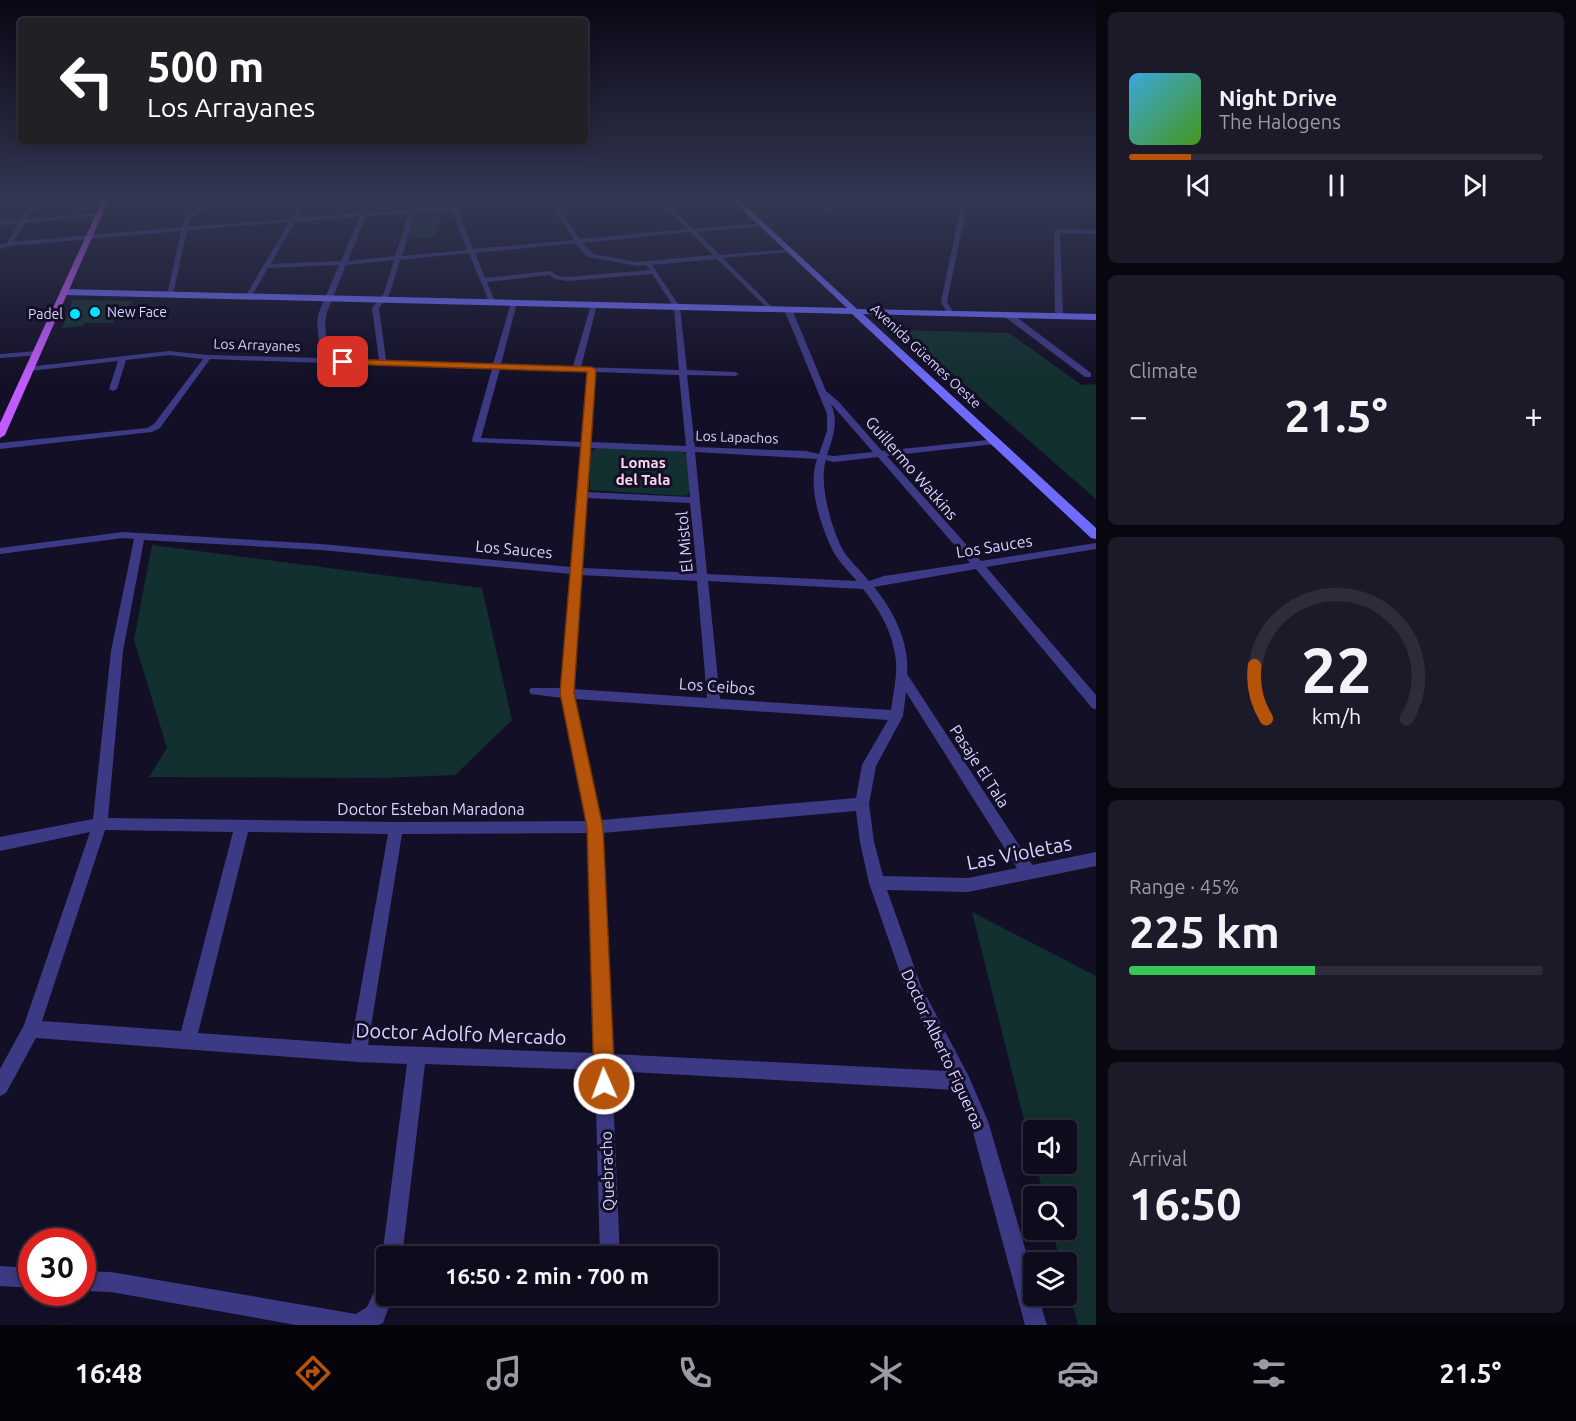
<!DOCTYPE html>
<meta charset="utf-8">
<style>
:root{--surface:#0e0b1c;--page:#1c1929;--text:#f1f3f6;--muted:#9b9ba3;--line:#2e2b3b;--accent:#b45309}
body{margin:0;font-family:Ubuntu,sans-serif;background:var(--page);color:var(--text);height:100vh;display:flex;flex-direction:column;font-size:22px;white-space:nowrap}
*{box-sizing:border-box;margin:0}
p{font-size:20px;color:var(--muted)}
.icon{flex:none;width:33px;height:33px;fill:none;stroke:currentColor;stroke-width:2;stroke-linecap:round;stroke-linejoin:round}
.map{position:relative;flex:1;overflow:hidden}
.details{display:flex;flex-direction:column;gap:12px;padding:12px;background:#08060f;width:480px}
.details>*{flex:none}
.hud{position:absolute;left:18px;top:18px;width:570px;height:126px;border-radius:6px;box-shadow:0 3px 15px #0003,0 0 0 2px var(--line);background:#202124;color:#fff;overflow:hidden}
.fabs{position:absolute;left:1023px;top:1120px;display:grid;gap:12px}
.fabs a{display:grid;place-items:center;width:54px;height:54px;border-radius:6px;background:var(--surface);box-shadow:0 3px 15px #0003,0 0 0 2px var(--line);font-size:30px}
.speed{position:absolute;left:18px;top:1228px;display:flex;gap:12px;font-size:30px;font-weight:700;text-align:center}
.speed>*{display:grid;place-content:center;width:78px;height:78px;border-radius:50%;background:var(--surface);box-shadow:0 3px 15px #0003,0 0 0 2px var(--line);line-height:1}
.speed .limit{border:9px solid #d22;background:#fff;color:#111}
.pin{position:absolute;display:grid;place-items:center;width:51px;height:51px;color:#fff;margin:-26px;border-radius:12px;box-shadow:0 3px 9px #0006}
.me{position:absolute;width:66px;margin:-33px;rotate:358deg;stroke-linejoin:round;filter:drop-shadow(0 0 4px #0008)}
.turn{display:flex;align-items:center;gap:21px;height:126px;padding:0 30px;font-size:27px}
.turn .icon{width:78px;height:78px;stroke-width:2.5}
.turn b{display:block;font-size:42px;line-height:51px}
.big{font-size:45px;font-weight:600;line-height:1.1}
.details .widget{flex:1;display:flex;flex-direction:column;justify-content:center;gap:9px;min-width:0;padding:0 21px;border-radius:9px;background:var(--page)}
.details .dial{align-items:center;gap:0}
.dial svg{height:156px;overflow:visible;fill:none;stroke:var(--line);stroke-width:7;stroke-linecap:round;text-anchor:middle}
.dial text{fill:var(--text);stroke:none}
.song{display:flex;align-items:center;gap:18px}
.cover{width:72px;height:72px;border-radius:9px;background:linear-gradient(135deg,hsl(200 70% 55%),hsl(100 70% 35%))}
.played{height:6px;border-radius:3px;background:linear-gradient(90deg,var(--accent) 15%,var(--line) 15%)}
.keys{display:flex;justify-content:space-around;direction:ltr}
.heat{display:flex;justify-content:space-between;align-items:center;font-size:33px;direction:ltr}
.charge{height:9px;border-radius:4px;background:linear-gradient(90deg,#34c759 45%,var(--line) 0)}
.trip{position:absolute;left:376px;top:1246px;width:342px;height:60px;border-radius:6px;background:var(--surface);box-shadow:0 3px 15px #0003,0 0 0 2px var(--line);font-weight:600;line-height:60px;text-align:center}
.tabs{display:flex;height:96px;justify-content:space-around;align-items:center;background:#06040b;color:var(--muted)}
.tabs .icon{width:42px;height:42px}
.tabs .active{color:var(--accent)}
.tabs b{font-size:27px;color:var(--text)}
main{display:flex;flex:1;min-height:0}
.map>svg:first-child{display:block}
</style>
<main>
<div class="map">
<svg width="1096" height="1325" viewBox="0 0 1096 1325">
<rect width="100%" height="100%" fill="#130f26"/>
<g fill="#12302f">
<polygon points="436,212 441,213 436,236 429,238 409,238 414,216"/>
<polygon points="73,300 133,301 112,323 85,323 84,326 62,328"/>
<polygon points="902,330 1009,333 1082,385 1096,384 1096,499"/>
<polygon points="597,448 683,452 687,455 690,491 688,495 683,496 590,490 590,452"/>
<polygon points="152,545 482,588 512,720 455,775 382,778 149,777 167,748 134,640"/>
<polygon points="972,912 1096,976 1096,1325 1078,1325 1067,1286 1066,1263 1061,1263 1052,1230 1066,1230 1066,1197 1044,1197 1036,1164 1066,1164 1066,1131 1034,1131 1033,1156"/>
</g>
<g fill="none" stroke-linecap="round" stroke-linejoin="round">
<g fill="#3d3a85" fill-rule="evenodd">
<polygon points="0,199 34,199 0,203"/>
<path d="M34,199H40L27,219L99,213L102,215L25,223L13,242L182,227C186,209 198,213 204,199H210L206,207L190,219L188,227L291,219L303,199H309L297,218L361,213L367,199H373L367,213L410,210L413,199H419L416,209L546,199H575L554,202L580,239L687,229L657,199H663L693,229L764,223L762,226L697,232L720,255L792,249L790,252L723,258L773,308V310H769L717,259L652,265L680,307L687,370L735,372L739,374L735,376L687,375L695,447L806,451L819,454L827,431V414L784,309L788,307L792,309L826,391L838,401L882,451L998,439V443L995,444L887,456L981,561L1096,543V549L986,567L1096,695V709L1092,708L976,569L874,587C893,610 910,643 907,674L1032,865L1096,852V866L968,892L887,890L921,986L968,1075L988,1121L1034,1279V1296H1038L1047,1325H1025L970,1121L957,1090L612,1071L620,1257H600L595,1070L425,1064L402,1257H387V1265L382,1257L407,1064L358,1062L36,1038L6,1093L0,1096V1069L24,1025L90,832L0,851V837L93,819L111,651L134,539L123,538L0,554V548L123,532L321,544L571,567L582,447L473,442L472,440L492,369L210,359L160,428L152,432L0,449V443L147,428L154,424L203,359L169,355L126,360L117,389L113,391L109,389L118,361L30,371H27V367L169,351L208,355L320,358L317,322L319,312L339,265L268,268L251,297L248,299L245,297L289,222L187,230L173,295L170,297L167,295L181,231L10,246L0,249V245L7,243L19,223L0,225V221L21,220ZM549,202L574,240L473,249L457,209ZM452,210L467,250L402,256L415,213ZM409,213L395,256L348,261L366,216ZM360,217L341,261L271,264L295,222ZM690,232L713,255L637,262L593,254L582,243ZM576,243L585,255L589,257L637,266L646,265L650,270L567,277L559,276L550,271L485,278L475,253ZM469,253L489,302L492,304L495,302L487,282L549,275L555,279L567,281L652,274L674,307L679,370L581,367L597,305L594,303L591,305L573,366L501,364L517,303L514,301L511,303L493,364L386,360L379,308L390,293L400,260ZM394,260L384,293L372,308L379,360L328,359L325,322L327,312L346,265ZM500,369L588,372L582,442L481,438ZM596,372L679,375L686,446L591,442ZM831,404L832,405L873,452L834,456L827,455C833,437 839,422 831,404ZM590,448L686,452L690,497L587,492ZM695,452L817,459C807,487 821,526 833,551C839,562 849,572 857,581L707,574ZM878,457L970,563L884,576L869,581C861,571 851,562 844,552C832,531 818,483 826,460L834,462ZM587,498L690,503L697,573L582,568ZM144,540L321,550L571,574L561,688H531L529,691L531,694L562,698L587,821L396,822L108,818L123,651ZM581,575L697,581L707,698L573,689ZM708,581L863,589C880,610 894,635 896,662C897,678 893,695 891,710L720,699ZM906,692L1017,868L968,878L883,876L874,842L869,804L876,766L903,716ZM575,699L888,720L862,765L856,798L601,820ZM856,811L860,842L869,883L906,990L947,1071L612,1054L602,833ZM105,830L233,832L181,1031L42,1021ZM248,832L388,834L351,1044L198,1033ZM588,833L594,1053L368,1045L402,834Z"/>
<polygon points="810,199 816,199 836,213 831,214"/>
<polygon points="962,199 968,199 947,302 954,313 950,315 948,314 941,302"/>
<polygon points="1057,229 1096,230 1096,234 1060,233 1063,316 1059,318 1055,316 1054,231"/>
<polygon points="1005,313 1011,313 1091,373 1091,377 1085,377 1005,317"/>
<polygon points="37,351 41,353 40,355 0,358 0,354"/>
<polygon points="0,1266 32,1268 32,1288 0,1286"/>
<polygon points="82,1271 111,1272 356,1314 367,1307 380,1279 387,1276 387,1296 393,1296 383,1323 378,1325 296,1325 111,1292 82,1291"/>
</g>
<polygon fill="#6f6bff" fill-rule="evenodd" points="731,199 738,199 857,309 1096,314 1096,320 863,314 1096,528 1096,539 1091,538 852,314 64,295 60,292 64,289 847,308"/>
<polygon fill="#c25bff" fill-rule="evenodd" points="103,199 109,199 5,435 0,438 0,423"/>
</g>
<linearGradient id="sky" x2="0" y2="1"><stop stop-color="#0a0815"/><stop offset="0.52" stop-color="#333752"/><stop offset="1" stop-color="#333752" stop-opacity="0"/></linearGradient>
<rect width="1096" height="384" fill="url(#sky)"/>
<polygon fill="#b45309" stroke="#753606" stroke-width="1.5" points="343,359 592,367 596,370 574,693 603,827 615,1084 612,1091 604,1094 597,1091 594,1084 587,827 560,693 587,372 340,364 340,360"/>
<g fill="#00e5ff" stroke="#130f26" stroke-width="2">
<circle cx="95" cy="312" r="6"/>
<circle cx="75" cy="314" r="6"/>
</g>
<g text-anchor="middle" stroke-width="6" stroke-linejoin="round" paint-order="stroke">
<g font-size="14" fill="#d9d4ff" stroke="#130f26" text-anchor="start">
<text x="107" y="317">New Face</text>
<text x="63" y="319" text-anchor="end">Padel</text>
</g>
<g font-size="14" fill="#d9d4ff" stroke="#130f26">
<text transform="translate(257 345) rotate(2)" y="5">Los Arrayanes</text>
<text transform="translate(926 356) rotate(43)" y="5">Avenida Güemes Oeste</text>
<text transform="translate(737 437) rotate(2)" y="5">Los Lapachos</text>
</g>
<g font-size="15" font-weight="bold" fill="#ffd6f0" stroke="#130f26">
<text x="643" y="468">Lomas<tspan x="643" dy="17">del Tala</tspan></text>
</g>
<g font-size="16" fill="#d9d4ff" stroke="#130f26">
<text transform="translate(912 468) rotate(49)" y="6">Guillermo Watkins</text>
<text transform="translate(684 542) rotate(-95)" y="6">El Mistol</text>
<text transform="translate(994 546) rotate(-9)" y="6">Los Sauces</text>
<text transform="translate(514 549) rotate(5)" y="6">Los Sauces</text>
<text transform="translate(717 686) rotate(4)" y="6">Los Ceibos</text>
<text transform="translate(980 766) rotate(57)" y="6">Pasaje El Tala</text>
<text x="431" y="815">Doctor Esteban Maradona</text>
<text transform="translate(943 1049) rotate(65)" y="6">Doctor Alberto Figueroa</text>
<text transform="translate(607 1171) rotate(-92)" y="6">Quebracho</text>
</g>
<g font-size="20" fill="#d9d4ff" stroke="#130f26">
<text transform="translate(1019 853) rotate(-11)" y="7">Las Violetas</text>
<text transform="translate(461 1034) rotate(2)" y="7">Doctor Adolfo Mercado</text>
</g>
</g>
</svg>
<div class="fabs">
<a><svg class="icon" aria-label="sound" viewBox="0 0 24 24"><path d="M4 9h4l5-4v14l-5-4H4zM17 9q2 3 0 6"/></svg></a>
<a><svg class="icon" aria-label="search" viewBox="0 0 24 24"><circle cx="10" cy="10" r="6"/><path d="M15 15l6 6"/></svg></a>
<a><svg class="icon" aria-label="layers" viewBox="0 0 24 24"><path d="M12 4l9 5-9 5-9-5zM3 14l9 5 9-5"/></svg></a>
</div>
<div class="speed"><div class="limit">30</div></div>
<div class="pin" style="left:343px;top:362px;background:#d93025"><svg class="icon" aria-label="arrive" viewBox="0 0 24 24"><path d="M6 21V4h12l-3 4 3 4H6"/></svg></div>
<svg class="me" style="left:604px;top:1084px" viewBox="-20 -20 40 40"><circle r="17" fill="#b45309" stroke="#fff" stroke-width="3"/><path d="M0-11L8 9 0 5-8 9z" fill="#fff"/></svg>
<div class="trip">16:50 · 2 min · 700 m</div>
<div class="hud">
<div class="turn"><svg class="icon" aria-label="left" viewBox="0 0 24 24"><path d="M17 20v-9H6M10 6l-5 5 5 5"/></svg><div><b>500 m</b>Los Arrayanes</div></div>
</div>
</div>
<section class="details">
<div class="widget">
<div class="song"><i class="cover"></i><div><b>Night Drive</b><p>The Halogens</p></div></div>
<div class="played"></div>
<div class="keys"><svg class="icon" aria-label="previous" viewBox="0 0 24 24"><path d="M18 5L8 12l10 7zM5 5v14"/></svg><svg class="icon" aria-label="pause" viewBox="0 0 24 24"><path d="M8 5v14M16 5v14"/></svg><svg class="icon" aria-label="next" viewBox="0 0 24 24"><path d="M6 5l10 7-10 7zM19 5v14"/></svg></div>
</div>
<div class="widget"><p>Climate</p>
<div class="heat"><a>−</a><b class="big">21.5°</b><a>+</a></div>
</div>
<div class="widget dial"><svg viewBox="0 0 100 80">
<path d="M14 69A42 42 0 1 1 86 69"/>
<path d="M14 69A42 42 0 0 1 8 42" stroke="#b45309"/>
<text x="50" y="56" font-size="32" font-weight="700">22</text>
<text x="50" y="72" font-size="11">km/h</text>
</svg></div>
<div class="widget"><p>Range · 45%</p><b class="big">225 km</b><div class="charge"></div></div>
<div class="widget"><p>Arrival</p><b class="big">16:50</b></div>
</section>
</main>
<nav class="tabs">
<b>16:48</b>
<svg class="icon active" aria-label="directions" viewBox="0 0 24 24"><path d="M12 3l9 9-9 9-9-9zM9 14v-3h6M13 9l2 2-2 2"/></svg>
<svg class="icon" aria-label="music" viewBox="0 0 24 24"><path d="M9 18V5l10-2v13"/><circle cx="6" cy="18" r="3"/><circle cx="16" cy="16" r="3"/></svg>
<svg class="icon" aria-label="phone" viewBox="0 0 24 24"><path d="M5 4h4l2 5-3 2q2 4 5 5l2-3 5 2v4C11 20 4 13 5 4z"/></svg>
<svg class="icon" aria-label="climate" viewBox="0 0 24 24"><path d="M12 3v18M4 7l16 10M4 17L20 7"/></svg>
<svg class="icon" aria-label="car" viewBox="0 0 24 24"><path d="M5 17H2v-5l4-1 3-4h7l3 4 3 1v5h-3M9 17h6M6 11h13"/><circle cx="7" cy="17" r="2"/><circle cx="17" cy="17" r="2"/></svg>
<svg class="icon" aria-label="filters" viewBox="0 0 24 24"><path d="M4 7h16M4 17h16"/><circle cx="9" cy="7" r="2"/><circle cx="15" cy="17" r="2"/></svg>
<b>21.5°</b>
</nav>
